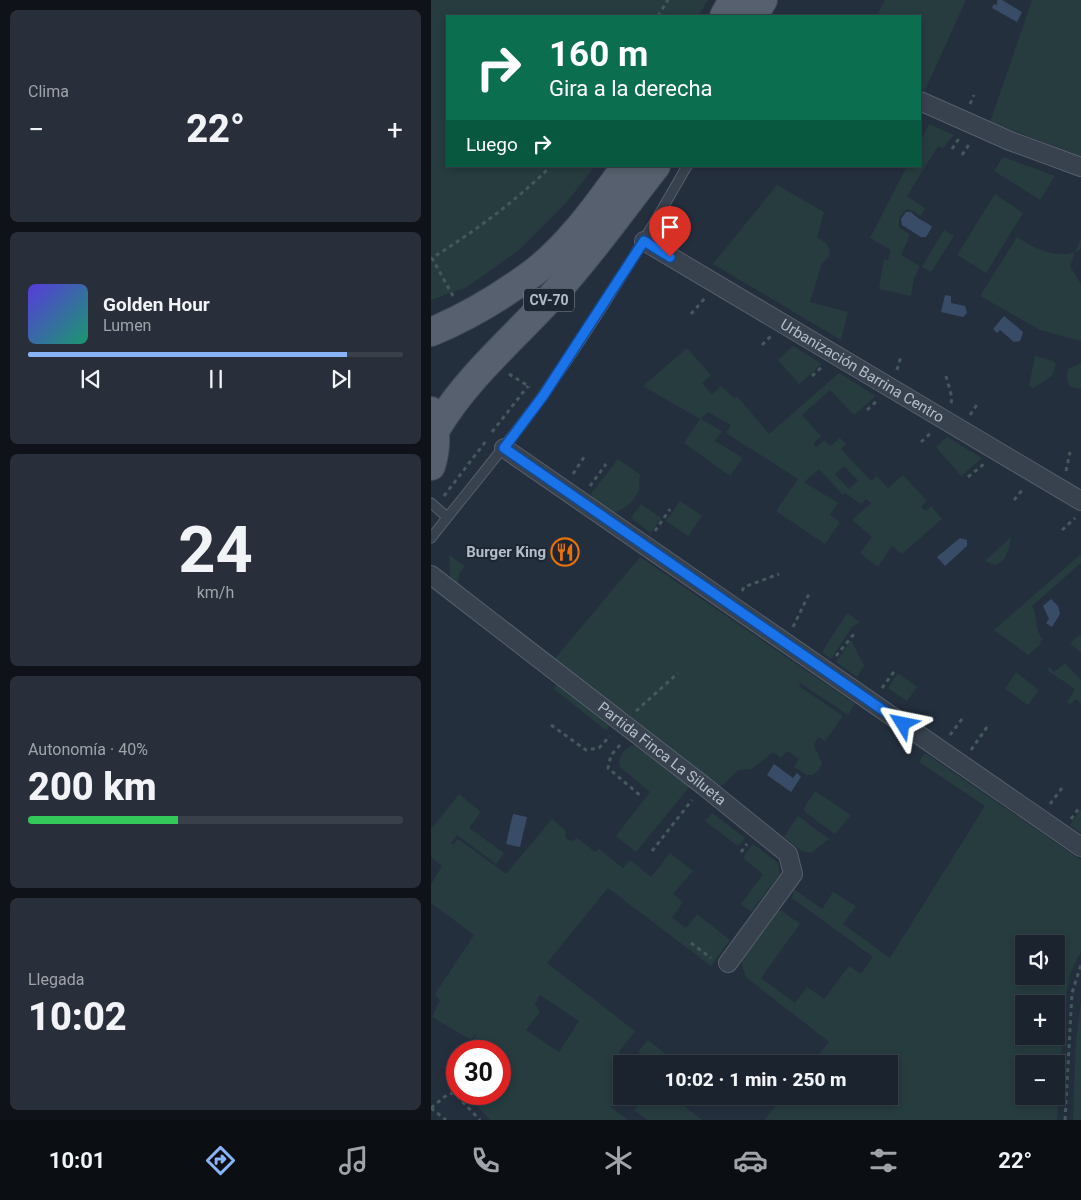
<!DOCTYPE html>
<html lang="es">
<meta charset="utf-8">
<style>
:root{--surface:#1b232e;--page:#282f3a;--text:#f1f3f6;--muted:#a0a4aa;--line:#39404a;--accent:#8ab4f8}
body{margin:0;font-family:Roboto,sans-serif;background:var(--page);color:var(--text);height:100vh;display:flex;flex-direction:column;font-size:19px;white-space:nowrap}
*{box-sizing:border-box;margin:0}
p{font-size:16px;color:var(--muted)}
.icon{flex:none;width:28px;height:28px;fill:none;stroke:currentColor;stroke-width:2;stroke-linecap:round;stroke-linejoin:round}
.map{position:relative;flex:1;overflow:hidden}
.drawer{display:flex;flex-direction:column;gap:10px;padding:10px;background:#0f1319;width:431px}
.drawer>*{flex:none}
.guide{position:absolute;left:15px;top:15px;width:475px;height:152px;border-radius:0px;box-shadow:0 2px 8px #0003,0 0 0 1px var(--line);background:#0b6e4f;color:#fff;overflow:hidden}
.tools{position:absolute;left:584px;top:935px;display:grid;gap:10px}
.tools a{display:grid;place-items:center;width:50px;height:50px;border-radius:0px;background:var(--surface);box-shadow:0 2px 8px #0003,0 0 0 1px var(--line);font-size:25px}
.speed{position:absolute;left:15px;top:1040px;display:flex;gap:10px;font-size:25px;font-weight:700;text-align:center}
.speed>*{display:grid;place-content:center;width:65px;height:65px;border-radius:50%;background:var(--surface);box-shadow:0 2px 8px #0003,0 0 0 1px var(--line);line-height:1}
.speed .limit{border:8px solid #d22;background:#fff;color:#111}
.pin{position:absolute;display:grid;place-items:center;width:42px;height:42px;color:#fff;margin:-51px -21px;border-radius:50% 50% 50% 0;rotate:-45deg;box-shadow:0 0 5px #0007}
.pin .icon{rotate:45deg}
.me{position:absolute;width:55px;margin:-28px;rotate:305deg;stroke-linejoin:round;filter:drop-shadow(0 0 4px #0008)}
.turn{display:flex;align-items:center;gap:18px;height:105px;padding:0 20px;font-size:22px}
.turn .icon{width:65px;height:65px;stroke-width:2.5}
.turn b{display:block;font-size:35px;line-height:42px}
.then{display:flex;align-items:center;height:48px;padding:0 20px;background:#0003;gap:10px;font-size:19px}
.big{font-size:38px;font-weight:800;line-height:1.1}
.drawer .tile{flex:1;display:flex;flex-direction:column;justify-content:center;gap:8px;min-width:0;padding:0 18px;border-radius:8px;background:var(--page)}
.drawer .dial{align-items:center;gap:0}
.dial b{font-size:65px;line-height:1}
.song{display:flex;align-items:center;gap:15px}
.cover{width:60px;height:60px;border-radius:8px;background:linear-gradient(135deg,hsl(250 70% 55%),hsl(160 70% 35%))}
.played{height:5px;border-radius:2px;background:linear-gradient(90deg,var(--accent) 85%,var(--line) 85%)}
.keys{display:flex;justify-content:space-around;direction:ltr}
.heat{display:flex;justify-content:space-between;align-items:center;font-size:28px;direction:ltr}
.charge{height:8px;border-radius:4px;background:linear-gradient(90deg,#34c759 40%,var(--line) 0)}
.trip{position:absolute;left:182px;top:1055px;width:285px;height:50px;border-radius:0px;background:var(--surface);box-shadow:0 2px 8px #0003,0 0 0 1px var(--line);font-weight:800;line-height:50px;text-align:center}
.tab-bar{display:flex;height:80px;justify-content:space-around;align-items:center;background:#0b0e12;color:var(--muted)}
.tab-bar .icon{width:35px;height:35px}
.tab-bar .on{color:var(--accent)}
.tab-bar b{font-size:22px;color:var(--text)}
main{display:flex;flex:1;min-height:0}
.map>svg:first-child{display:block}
</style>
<main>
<section class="drawer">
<div class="tile"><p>Clima</p>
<div class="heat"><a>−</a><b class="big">22°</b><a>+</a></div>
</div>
<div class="tile">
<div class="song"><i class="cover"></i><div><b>Golden Hour</b><p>Lumen</p></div></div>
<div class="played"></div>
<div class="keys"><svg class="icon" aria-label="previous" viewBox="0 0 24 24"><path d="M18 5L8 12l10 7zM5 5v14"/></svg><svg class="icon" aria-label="pause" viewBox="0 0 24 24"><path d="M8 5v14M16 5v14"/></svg><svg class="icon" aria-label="next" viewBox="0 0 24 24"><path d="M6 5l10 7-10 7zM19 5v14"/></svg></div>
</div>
<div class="tile dial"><b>24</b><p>km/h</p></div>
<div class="tile"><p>Autonomía · 40%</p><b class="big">200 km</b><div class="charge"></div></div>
<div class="tile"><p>Llegada</p><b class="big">10:02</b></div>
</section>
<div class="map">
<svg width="650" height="1120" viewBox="0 0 650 1120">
<rect width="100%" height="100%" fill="#242f3e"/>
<g fill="#263c3f" fill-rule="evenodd">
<polygon points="0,0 277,0 267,16 16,16 16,166 164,166 135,203 89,249 36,287 0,300"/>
<polygon points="454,0 535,0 494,90 489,88 489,16 446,16"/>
<polygon points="601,0 650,0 650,156 559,122"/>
<polygon points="498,124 523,135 512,148 507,146 476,196 494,208 490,216 482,211 475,209 468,218 468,227 479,235 470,255 489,266 483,278 480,296 448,289 453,259 457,260 460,250 439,238 476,166 489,166 489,142"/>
<polygon points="572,157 624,176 609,200 563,171"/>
<polygon points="346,185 393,212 386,237 395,243 399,250 397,258 391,263 379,302 417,312 410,340 282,264"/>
<polygon points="564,194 592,213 555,273 526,255"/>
<polygon points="513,230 523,236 500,272 491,267"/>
<path d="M586,237C603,248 623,259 644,252L650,238V249L644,252L639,266L650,285V341L609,330L549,296Z"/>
<polygon points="362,346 391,364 368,384 347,360"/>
<path d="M256,348L280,375L271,383L281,395L290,386L303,398L306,396L338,434L408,373L445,396L423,415L399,390L371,415L390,436L382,444L386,447L393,440L399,446L409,438L415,444L410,449L440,481L446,476L457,488L472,475L496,501L490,507L495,511L500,506L511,519L471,554L461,546L447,567L429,553L441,537L421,520L440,503L435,499L430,504L414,493L412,495L388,469L373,482L407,503L399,515L409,522L394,544L345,511L367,479L295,433L300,425L277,412L270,419L291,431L284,441L312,458L299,476L253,443L269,419L212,386ZM413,466L427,481L418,489L404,474Z"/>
<polygon points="604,356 622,361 625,364 621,376 602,388 598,386"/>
<polygon points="650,363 650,389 639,387 635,376 637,369"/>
<polygon points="516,437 551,458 530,476 505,447"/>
<path d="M187,459L210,475C206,481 210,483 208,490C203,503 192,510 180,514L165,505L160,494Z"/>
<polygon points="249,501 271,516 257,536 235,521"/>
<polygon points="210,504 230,518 220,533 200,518"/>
<path d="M580,537C579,548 575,562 564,565L554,561Z"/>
<path d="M650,554V563L601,606C608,618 602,628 612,639L608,643L610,644L597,655L563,630Z"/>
<polygon points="18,555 34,566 28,574 27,585 24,585 19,576"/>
<polygon points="209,557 424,704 417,715 369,683 368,686 412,716 394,741 387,737 383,745 391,763 388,770 382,775 376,775 363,767 368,759 356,751 350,758 342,752 321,769 307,770 293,784 282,789 122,661"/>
<polygon points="416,613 429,622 421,627 400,659 391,652"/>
<polygon points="650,634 650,653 639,643"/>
<polygon points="420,640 433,666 426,677 405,662"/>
<polygon points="634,663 650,680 650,703 644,699 640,704 636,702 644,689 616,670 618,667 623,672"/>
<polygon points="585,672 608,690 597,705 574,689"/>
<polygon points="467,673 486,687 476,701 457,688"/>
<polygon points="127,683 178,723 176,731 123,689"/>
<path d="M203,745L259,786L205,852L185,836L219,792L189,767C186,757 194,747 203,745Z"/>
<path d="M494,753L650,860V951L639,974L633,1007L626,1120H333L353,1096H459V1064H380L398,1042L316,978C311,969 310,963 312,954L344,911H351L369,924L330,978L364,1003L376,987L393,999L418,966L430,974L442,957L361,898L363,889L391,909L402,892L425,906L412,924L459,958L554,806L488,762ZM592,944H625V976H592ZM592,1004H625V1036H592ZM592,1064H625V1096H592Z"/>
<polygon points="384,791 420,815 404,834 374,812 373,808"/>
<path d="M28,794L50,812L38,828L73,853L65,864L26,835L20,843L22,845L27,839L75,874L121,819L135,831L134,836L137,840L141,841L146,838L164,852L168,849L192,868L199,860L220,877L239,853L262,871L242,894L252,902L241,918L255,928L266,914L299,940L280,966L177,888L116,963L204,1031L188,1052L203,1064H191V1093L180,1107L197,1120H59L36,1095L69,1094V1051H35L47,1032L40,1040L1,1017L9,1000L4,994L43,935L0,903V885L11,866L0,857V826L2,827ZM109,995L148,1021L128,1052L95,1030L109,1012L104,1004Z"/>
<polygon points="649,810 650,810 650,833 639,825"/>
<polygon points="281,813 314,838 307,846 274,821"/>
<polygon points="367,816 398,839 380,853 371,851 353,837"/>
<polygon points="322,844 347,863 349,874 320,912 310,904 332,874 314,860 313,856"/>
<polygon points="650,1002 650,1120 642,1120 645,1040"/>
<polygon points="217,1040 245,1062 247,1064 229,1064 225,1061 222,1064 207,1052"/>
<polygon points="214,1096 240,1096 271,1120 216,1120 203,1110"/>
</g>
<g fill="#394c67">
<polygon points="566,0 571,0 591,12 586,22 561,8 563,4 566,5"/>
<path d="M475,212H480C487,220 497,222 501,227L495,237H490L471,225L470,219Z"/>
<polygon points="514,295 520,296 520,303 534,306 536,313 532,317 510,312"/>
<polygon points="573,316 592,332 589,341 583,342 569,330 566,333 562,329"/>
<polygon points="529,538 536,540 536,546 514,566 506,557"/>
<polygon points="620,599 627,606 629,614 621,627 615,623 618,619 612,606"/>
<polygon points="343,764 362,778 366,773 370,777 360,792 336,775"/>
<polygon points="82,814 96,817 89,847 75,844"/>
</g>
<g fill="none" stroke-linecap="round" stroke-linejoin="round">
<g stroke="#565f6c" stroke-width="11">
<g id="service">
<polyline points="0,503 16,517"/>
<path d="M0,538C37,491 75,446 110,398C163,324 211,245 256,166"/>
</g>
</g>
<g stroke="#565f6c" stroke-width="20">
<g id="minor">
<polyline points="489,101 579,141 650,167"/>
<path id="s1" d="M213,241L650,501"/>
<polyline points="73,448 650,847"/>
<path id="s2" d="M0,575L273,786L357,854L362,874L297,963"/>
</g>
</g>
<g stroke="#414a57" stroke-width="30">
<g id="primary">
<polyline points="293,16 302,0"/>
<polyline points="322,16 332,0"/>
<path d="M0,332C36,317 71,296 102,273C139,245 168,203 195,166"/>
<path d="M5,429C35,378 83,338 123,294C160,254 191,209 225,166"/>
<path d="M0,466C6,447 5,431 0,411"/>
</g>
</g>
<g stroke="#44595c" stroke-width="3" stroke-dasharray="4 4" stroke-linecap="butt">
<polyline points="227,16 237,0"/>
<polyline points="539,104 543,95"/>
<polyline points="521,149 529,137"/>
<polyline points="531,155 539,143"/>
<path d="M22,296L1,258C44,231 84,202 120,166"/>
<polyline points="260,314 274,298"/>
<polyline points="331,345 340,336"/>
<polyline points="466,370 470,356"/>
<polyline points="78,374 99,387"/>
<polyline points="381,376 391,367"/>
<path d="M515,376C517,385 522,395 520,404"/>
<polyline points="436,410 447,400"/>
<polyline points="539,415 547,403"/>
<polyline points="61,432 97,386"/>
<polyline points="490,442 501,432"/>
<polyline points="635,471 639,452"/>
<polyline points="142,474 155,454"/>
<polyline points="537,477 554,463"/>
<polyline points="159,486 175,464"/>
<polyline points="13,496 55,441"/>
<polyline points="583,500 593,488"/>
<polyline points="631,530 644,518"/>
<polyline points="224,531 239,509"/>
<polyline points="311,591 313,587 348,574"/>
<polyline points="362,627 378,594"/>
<polyline points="405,656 423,634"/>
<polyline points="451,688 465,669"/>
<polyline points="205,711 247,673"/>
<polyline points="120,725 155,750 168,748 179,736"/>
<polyline points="519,735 531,719"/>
<polyline points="189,745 180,755 177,768 211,797"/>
<polyline points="540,750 556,727"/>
<polyline points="619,804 631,788"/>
<polyline points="640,819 648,808"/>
<polyline points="221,851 261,800"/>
<polyline points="310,852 316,844"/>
<polyline points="260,943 280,958"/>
<polyline points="23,1093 26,1088"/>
<polyline points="0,1108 17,1094 23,1093 49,1120"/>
<polyline points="0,1108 15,1120"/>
<polyline points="634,1120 641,993 650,965"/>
</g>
<use href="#service" stroke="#38414e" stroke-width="9"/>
<use href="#minor" stroke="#38414e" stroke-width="18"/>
<use href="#primary" stroke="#56606e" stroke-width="28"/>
</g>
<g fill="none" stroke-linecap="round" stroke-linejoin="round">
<g stroke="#114b97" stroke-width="12">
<polyline id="route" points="239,257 213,241 112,396 73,448 472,724"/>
</g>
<use href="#route" stroke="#1a73e8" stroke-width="9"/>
</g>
<defs>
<g id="restaurant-ring" transform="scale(1.4375)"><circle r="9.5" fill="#1d2633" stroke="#e8710a" stroke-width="1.5"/><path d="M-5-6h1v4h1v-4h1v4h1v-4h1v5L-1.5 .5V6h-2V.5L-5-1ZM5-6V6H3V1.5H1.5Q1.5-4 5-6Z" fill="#e8710a"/></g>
</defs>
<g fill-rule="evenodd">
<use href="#restaurant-ring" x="134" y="552"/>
</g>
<g text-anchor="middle" stroke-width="4" stroke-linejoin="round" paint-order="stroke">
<rect fill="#1d2633" stroke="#878f9c" stroke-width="1" x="93" y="288.5" width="50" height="23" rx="4"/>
<g font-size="14" font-weight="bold" fill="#b4bcc9">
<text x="118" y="305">CV-70</text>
</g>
<g font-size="15" fill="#b4bcc9" stroke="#1d2633">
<text dy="5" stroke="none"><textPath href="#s1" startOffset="254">Urbanización Barrina Centro</textPath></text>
<text dy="5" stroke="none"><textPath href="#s2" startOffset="292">Partida Finca La Silueta</textPath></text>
</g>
<g font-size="15" font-weight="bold" fill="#b4bcc9" stroke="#1d2633" text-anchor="end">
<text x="115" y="557">Burger King</text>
</g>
</g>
</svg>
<div class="tools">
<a><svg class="icon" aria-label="sound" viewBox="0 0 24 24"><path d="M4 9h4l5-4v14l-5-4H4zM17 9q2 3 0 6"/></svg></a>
<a>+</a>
<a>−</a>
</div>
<div class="speed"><div class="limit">30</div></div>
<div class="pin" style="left:239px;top:257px;background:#d93025"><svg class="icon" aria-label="arrive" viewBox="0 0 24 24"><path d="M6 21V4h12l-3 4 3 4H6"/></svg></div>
<svg class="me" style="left:472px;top:724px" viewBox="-20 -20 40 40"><path d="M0-17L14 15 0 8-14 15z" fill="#1a73e8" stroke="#fff" stroke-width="4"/></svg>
<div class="trip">10:02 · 1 min · 250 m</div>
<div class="guide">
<div class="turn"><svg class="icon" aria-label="right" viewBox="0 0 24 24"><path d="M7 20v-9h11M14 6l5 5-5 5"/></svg><div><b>160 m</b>Gira a la derecha</div></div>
<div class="then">Luego<svg class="icon" aria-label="right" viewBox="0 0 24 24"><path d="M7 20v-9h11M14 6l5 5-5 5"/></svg></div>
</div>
</div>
</main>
<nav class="tab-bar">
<b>10:01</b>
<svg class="icon on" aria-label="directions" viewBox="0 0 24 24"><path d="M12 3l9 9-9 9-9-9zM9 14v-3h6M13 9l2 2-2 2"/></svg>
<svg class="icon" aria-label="music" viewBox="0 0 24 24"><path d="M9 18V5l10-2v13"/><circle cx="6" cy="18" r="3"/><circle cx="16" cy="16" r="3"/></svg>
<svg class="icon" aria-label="phone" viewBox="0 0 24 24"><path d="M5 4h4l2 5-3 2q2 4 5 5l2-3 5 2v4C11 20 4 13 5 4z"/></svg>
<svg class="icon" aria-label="climate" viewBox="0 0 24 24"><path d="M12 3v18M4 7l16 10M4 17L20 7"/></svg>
<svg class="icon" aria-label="car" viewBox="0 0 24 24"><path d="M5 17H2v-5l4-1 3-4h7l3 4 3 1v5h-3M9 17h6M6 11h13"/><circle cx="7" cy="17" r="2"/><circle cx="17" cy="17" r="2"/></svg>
<svg class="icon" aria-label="filters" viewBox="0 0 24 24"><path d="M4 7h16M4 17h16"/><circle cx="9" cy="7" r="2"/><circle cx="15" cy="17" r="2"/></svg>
<b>22°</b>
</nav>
